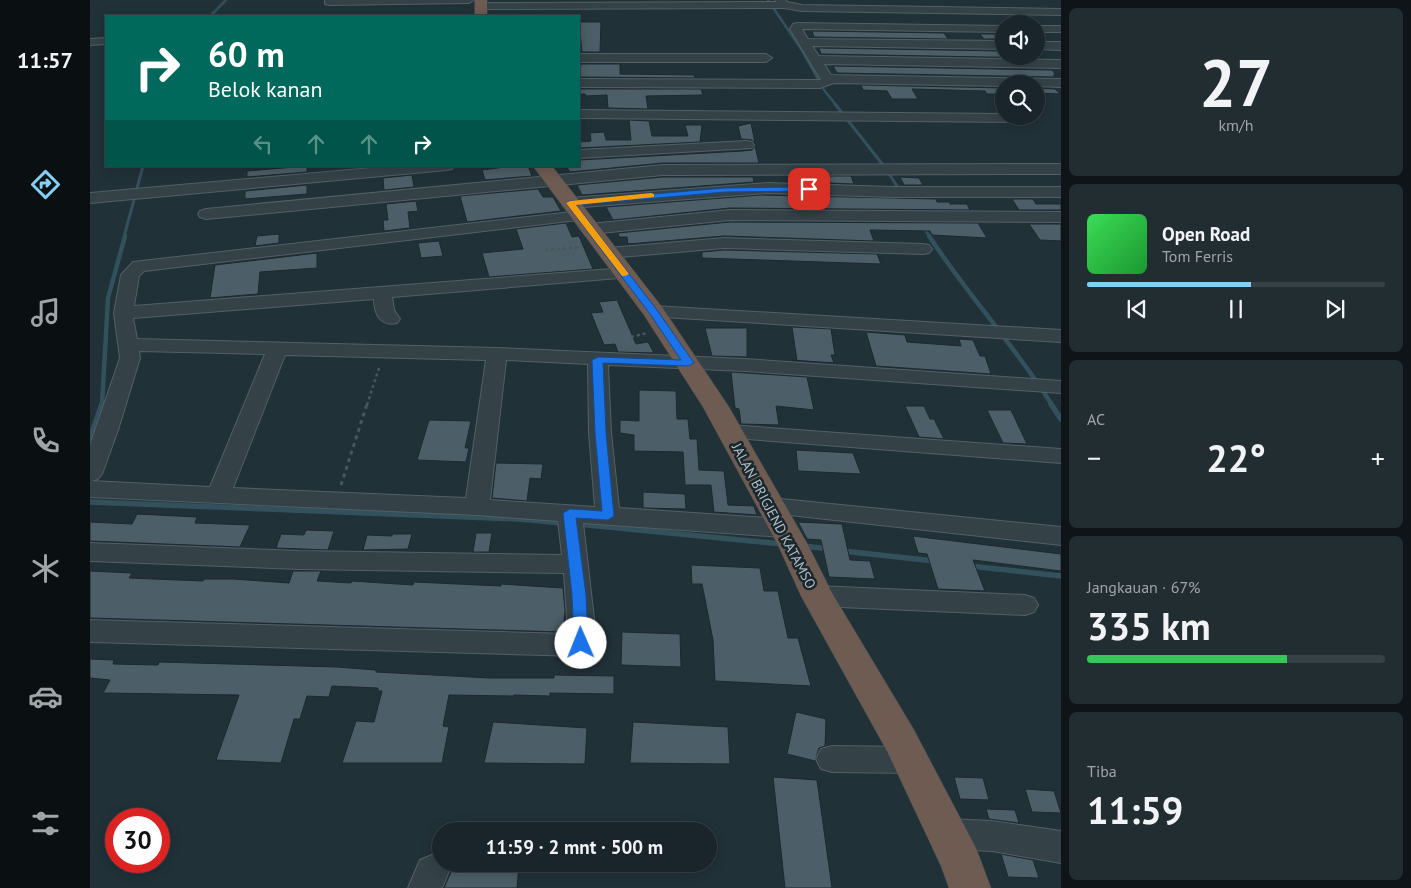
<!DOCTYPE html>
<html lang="id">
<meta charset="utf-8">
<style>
:root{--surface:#19252a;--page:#222d32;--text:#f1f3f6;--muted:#9fa5a8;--line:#374247;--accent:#83cff5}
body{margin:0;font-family:"PT Sans",sans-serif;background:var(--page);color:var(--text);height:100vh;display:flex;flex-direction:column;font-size:19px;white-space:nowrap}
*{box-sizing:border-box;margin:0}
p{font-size:16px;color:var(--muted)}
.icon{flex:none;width:28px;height:28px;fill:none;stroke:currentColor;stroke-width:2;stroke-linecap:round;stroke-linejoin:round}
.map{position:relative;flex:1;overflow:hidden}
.panel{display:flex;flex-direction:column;gap:8px;padding:8px;background:#0e1417;width:350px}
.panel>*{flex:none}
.top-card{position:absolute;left:15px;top:15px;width:475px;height:152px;border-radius:0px;box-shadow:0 2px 12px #0003,0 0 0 1px var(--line);background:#00695c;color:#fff;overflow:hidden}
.tools{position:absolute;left:905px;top:15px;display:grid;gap:10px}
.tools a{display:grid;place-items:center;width:50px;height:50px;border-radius:50%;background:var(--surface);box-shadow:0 2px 12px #0003,0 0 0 1px var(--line);font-size:25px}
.speed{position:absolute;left:15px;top:808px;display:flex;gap:10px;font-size:25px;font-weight:700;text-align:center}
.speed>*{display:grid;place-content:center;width:65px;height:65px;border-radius:50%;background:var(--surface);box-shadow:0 2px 12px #0003,0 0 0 1px var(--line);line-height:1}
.speed .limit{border:8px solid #d22;background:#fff;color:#111}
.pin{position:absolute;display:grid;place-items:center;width:42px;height:42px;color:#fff;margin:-21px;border-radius:10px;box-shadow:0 2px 8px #0006}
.me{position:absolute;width:55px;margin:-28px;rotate:359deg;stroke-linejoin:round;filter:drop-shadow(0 0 4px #0008)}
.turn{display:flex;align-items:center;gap:18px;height:105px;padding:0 20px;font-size:22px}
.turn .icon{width:65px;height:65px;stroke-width:2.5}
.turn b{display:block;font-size:35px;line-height:42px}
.lanes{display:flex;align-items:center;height:48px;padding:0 20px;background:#0003;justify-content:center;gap:25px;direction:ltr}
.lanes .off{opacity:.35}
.big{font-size:38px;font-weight:600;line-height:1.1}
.panel .card{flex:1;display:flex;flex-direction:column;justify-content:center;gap:8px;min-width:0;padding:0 18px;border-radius:8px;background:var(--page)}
.panel .dial{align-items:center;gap:0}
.dial b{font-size:65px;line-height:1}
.song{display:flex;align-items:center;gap:15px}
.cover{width:60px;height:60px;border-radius:8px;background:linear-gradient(135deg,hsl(130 70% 55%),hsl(130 70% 35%))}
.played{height:5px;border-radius:2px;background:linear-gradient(90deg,var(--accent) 55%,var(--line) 55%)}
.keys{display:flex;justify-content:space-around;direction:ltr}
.heat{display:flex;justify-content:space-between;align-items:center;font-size:28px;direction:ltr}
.charge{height:8px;border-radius:4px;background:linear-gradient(90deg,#34c759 67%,var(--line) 0)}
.trip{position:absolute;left:342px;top:822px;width:285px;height:50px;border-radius:25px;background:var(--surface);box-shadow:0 2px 12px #0003,0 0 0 1px var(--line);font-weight:600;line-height:50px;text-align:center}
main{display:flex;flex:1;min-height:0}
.tab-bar{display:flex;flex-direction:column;width:90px;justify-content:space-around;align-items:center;background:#0a0f11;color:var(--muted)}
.tab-bar .icon{width:35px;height:35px}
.tab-bar .on{color:var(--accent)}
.tab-bar b{font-size:22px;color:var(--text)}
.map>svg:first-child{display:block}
</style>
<main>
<nav class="tab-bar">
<b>11:57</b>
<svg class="icon on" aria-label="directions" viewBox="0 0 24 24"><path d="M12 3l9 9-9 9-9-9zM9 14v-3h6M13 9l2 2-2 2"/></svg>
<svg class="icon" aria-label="music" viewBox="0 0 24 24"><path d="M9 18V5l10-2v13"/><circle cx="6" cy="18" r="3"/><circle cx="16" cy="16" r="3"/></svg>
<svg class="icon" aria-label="phone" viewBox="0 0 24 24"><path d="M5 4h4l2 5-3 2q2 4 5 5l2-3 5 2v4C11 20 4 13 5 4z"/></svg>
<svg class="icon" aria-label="climate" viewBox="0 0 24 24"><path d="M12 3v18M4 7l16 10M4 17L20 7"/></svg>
<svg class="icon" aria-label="car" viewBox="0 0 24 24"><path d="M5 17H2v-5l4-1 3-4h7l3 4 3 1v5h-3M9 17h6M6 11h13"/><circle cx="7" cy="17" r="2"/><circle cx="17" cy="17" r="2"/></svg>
<svg class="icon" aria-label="filters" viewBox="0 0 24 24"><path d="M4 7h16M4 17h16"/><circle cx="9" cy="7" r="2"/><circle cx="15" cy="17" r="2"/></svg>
</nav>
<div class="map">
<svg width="971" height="888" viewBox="0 0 971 888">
<rect width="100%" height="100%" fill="#213138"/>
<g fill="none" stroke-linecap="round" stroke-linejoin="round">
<g stroke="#33505d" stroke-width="2.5">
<polyline points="678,0 711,49 734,90 746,105"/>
<polyline points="120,16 136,0"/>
</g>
<g stroke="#33505d" stroke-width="3">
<polyline points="745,104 793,165 811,192"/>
<polyline points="826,216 840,237"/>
<polyline points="34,237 53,166"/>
</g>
<g stroke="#33505d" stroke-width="4.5">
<path d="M839,236C877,294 925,346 962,405"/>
<polyline points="12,405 18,298 35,236"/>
</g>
<g stroke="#33505d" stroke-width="5.5">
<polyline points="961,404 971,419"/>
<polyline points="0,438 12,404"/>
<polyline points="0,502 429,519 473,523"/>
<polyline points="487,524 692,544"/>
<polyline points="713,546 740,549"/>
<polyline points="753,551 844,561"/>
<polyline points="880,566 971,576"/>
</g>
</g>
<g fill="#4c5e67" stroke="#1c292f">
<polygon points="489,22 511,22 510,52 492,52"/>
<polygon points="722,31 854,33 858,39 724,37"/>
<polygon points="890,34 914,34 914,39 894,39"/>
<polygon points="729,48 914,51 914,56 951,58 731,54"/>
<polygon points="493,64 530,64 530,74 604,75 605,78 489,77 489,65"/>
<polygon points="743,66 962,70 966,75 963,75 965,77 747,73"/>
<polygon points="771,85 914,88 914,94 897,94 895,91 822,89 828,99 802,99 797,91 773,90"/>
<polygon points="946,88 965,89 970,94 946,93"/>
<polygon points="489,89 611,89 613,95 556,96 558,109 518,108 517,95 496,96 495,94 489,94"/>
<polygon points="539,120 559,121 562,136 598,136 595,125 612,125 610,142 489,148 489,142 501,141 500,133 514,132 516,140 541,140"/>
<polygon points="661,123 665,143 662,140 651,139 648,126"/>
<polygon points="665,146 669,163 573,163 480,172 476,166 489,166 489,160 653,151 662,150"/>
<polygon points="217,166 217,172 157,177 157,171"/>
<polygon points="423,166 438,166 442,176 395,180 392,170"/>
<polygon points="322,175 324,187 294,190 293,178"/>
<polygon points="737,176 761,176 764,184 740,183"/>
<polygon points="573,177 663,177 664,182 492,195 487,185"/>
<polygon points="810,177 829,178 833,185 814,185"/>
<polygon points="217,185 217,194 155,199 155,191"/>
<polygon points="448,189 453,197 463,197 471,211 377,222 370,196"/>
<polygon points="671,195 846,199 847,202 859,202 860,204 877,204 880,210 640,208 523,220 516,207"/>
<polygon points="922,199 943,199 946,204 971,204 971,210 929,210"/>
<polygon points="326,201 328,211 318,212 320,228 294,231 293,220 298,220 296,204"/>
<polygon points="640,222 888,223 897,238 842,235 840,231 780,230 784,241 634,236 538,244 537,237 529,237 528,233"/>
<polygon points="476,223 482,237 489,236 503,269 399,277 392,253 433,249 426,229"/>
<polygon points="939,224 971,224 971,241 950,240"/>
<polygon points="189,234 189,243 165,246 167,236"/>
<polygon points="349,241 353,256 331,258 328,243"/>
<polygon points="634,250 787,254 791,264 612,258 612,252"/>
<polygon points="227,253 227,268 170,272 168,294 120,298 125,265"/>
<polygon points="527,300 546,344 558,342 564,353 528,352 525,344 514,345 501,313 513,312 509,302"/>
<polygon points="702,327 741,329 745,355 741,355 744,363 702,360 707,361"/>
<polygon points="615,328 657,328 657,357 622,356"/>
<polygon points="776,332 815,335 817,342 871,346 869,339 883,340 890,356 895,356 901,374 786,366"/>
<polygon points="641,372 717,377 724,410 686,406 689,425 651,424 649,409 645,408"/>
<polygon points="549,390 586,391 587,419 598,419 600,439 607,439 609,470 634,471 638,505 664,506 667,515 624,512 621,485 595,485 593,452 544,451 544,435 530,433 530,420 549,421"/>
<polygon points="815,406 834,406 840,419 844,419 854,439 829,437"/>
<polygon points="897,410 921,410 937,444 913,443"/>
<polygon points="339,420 381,421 375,448 379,448 376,462 327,460"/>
<polygon points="706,450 763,453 771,474 708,471"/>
<polygon points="406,463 453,464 451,479 440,478 437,501 402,498"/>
<polygon points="553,492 595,494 596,509 553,508"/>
<polygon points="47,514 107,517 105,523 160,525 150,547 0,541 0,522 42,524"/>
<polygon points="708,522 752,524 760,560 780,561 785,579 739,577 731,540 717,539"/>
<polygon points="216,530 244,531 238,550 186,548 191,534 214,535"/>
<polygon points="386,533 402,533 399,552 383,552"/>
<polygon points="302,534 322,534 318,549 273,550 277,535 302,536"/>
<polygon points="823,536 971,554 971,571 883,560 895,591 848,589 837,554 828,553"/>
<polygon points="601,565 670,568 674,591 688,591 698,638 708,638 721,686 625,681 623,640 612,584 602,584"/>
<polygon points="0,571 42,573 39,578 113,581 114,579 144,579 199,583 203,571 231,571 227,581 261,583 262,581 323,585 324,582 411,586 411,584 473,588 475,611 473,632 0,618"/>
<polygon points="532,632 590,634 591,667 531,665"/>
<polygon points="0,659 24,660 23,664 68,665 69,662 247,667 286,670 286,672 400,678 464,678 464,675 524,676 524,694 460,693 460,696 424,695 424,696 359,695 353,726 359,727 352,763 252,763 266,721 284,722 292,691 288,691 288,688 242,686 239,697 217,696 210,719 204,719 191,763 126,760 149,695 13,693 20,680 0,678"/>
<polygon points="706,712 736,719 735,746 729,748 725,761 697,754"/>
<polygon points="403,722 497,728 495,764 394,763"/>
<polygon points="543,722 638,727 640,764 540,763"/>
<polygon points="683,777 727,780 742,888 695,888"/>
<polygon points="864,777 893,778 899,800 870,799"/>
<polygon points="935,789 964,791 971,813 942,812"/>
<polygon points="896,809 925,810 929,823 899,819"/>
<polygon points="911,854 943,860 949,878 918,877"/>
<polygon points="358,864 429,864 427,888 354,888 361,872"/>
</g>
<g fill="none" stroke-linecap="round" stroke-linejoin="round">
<g stroke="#526066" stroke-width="2">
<g id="minor">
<polygon points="235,0 384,0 379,3 239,5 235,4"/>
<polygon points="685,0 696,0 697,2 712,5 971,9 971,15 712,11 694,8 392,9 387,6 392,3 686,2"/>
<polygon points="707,23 914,26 914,32 712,29 718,39 914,41 914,49 722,46 729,56 971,60 971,68 734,64 741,75 971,79 971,87 946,86 946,84 914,84 914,86 744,83 730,88 489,87 489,79 731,80 700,29 703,24"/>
<rect x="946" y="26" width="25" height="6"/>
<polygon points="16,38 16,44 0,45 0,39"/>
<polygon points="946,42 971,42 971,50 946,49"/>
<polygon points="489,54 676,54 682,58 676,62 489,62"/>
<polygon points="489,110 914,114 914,116 936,116 937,118 930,122 489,118"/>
<polygon points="657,141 662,142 664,145 662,148 489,158 489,150"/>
<polygon points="971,164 971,174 573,175 116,219 110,217 108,214 110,211 116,209 573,165"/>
<polygon points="304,166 364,166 362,169 357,170 0,203 0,193"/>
<polygon points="677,183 802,187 971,187 971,197 802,197 677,193 480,208 474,206 472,203 474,200 480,198"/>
<polygon points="640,210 971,212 971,222 640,220 500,234 494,233 492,229 494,225 500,224"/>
<path d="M490,211L496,213L498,216L496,219L54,271L49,276L44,306L535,268L541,269L544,273L541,277L302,297L304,310L310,319L307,323C290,327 284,313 284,299L43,318L47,339L407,348L655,359L971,381V393L655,371L518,365L521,433L529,508L693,519L702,522L705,528L702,534L693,537L493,523L506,636L501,651L488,656L0,642V620L478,634L474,573L209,569L0,561V543L209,551L472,555L468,521L387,515L0,497V445L30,358L24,313L31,275L43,262ZM49,351L175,354L120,487L1,481L8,479L12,474L28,430L50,358ZM195,355L396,360L376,498L143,488ZM416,360L498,364L499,433L505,507L400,500Z"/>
<polygon points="634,238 833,244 839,245 842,249 839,253 833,254 634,248 519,258 513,257 510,253 513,249 519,248"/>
<polygon points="564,306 971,330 971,342 557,316 555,312 557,308"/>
<polygon points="639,425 971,449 971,463 631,437 628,432 631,427"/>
<polygon points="681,498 971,527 971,545 672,512 669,506 672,500"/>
<polygon points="727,586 935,595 944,598 948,605 944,612 935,615 727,606 718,603 714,596 718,589"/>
<polygon points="742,746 821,747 832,750 837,760 832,770 821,773 742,772 731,769 726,759 731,749"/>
<polygon points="857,819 902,821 971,831 971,863 902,851 857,849 845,845 840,834 845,823"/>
<polygon points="342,855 351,858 351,864 356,864 359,871 352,888 318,888 330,860"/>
</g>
</g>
<g stroke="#3f4d53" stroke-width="1">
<g id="highway">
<rect x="385" y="0" width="12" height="16"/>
<polygon points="443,166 462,166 572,307 639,407 718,545 742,593 824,730 886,848 901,888 859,888 851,866 797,751 711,596 688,545 613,407 554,315"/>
</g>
</g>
<g stroke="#445a57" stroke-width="2.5" stroke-dasharray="3 3" stroke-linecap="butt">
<polyline points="455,250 492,247"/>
<polyline points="541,337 557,333"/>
<polyline points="277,405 290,365"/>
</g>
<polyline stroke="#445a57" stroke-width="3" stroke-dasharray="4 4" stroke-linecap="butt" points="251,485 277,404"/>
<use href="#minor" fill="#344248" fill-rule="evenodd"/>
<use href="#highway" fill="#6e5b52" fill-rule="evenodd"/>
</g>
<polygon fill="#1a73e8" stroke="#114b97" points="719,187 721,187 721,191 635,192 486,205 567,310 604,363 598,366 513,363 516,433 524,516 518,520 486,518 496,595 498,643 496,647 491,649 486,647 484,643 482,595 473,513 480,509 512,511 505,433 502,360 508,357 591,360 560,314 476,203 480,201 635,188"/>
<polygon fill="#f59e0b" points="561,193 564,194 564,197 486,205 539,274 535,276 532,276 476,203 480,201"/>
<g text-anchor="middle" stroke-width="5" stroke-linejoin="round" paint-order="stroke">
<g font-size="14" fill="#afbdc5" stroke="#1a272d">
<text transform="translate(684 516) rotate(62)" y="5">JALAN BRIGJEND KATAMSO</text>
</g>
</g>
</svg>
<div class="tools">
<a><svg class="icon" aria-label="sound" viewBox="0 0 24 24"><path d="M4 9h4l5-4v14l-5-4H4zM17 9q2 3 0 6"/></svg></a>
<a><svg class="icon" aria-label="search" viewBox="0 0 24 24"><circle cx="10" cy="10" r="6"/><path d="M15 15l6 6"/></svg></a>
</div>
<div class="speed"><div class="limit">30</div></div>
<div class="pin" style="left:719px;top:189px;background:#d93025"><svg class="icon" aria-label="arrive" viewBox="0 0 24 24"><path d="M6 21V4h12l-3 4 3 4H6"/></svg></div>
<svg class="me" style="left:491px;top:643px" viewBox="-20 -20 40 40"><circle r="19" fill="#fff"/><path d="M0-13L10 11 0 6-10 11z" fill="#1a73e8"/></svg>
<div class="trip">11:59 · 2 mnt · 500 m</div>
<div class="top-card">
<div class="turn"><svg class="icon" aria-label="right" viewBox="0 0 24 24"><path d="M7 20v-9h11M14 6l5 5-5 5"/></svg><div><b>60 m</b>Belok kanan</div></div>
<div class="lanes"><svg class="icon off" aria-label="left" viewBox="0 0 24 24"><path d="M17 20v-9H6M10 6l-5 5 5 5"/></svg><svg class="icon off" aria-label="ahead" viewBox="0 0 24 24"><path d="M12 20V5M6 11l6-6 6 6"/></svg><svg class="icon off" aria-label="ahead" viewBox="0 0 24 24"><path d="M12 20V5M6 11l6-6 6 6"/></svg><svg class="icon" aria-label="right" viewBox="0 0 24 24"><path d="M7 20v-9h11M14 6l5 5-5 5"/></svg></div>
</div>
</div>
<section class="panel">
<div class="card dial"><b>27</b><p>km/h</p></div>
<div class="card">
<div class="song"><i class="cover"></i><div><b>Open Road</b><p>Tom Ferris</p></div></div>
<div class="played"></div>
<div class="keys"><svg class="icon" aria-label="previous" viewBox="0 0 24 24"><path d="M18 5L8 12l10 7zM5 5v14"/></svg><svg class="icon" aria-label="pause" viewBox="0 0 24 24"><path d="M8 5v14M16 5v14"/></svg><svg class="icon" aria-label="next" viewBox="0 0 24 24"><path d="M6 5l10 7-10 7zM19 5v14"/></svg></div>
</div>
<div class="card"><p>AC</p>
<div class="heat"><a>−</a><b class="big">22°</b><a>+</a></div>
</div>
<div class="card"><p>Jangkauan · 67%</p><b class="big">335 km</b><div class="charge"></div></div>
<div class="card"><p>Tiba</p><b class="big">11:59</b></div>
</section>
</main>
